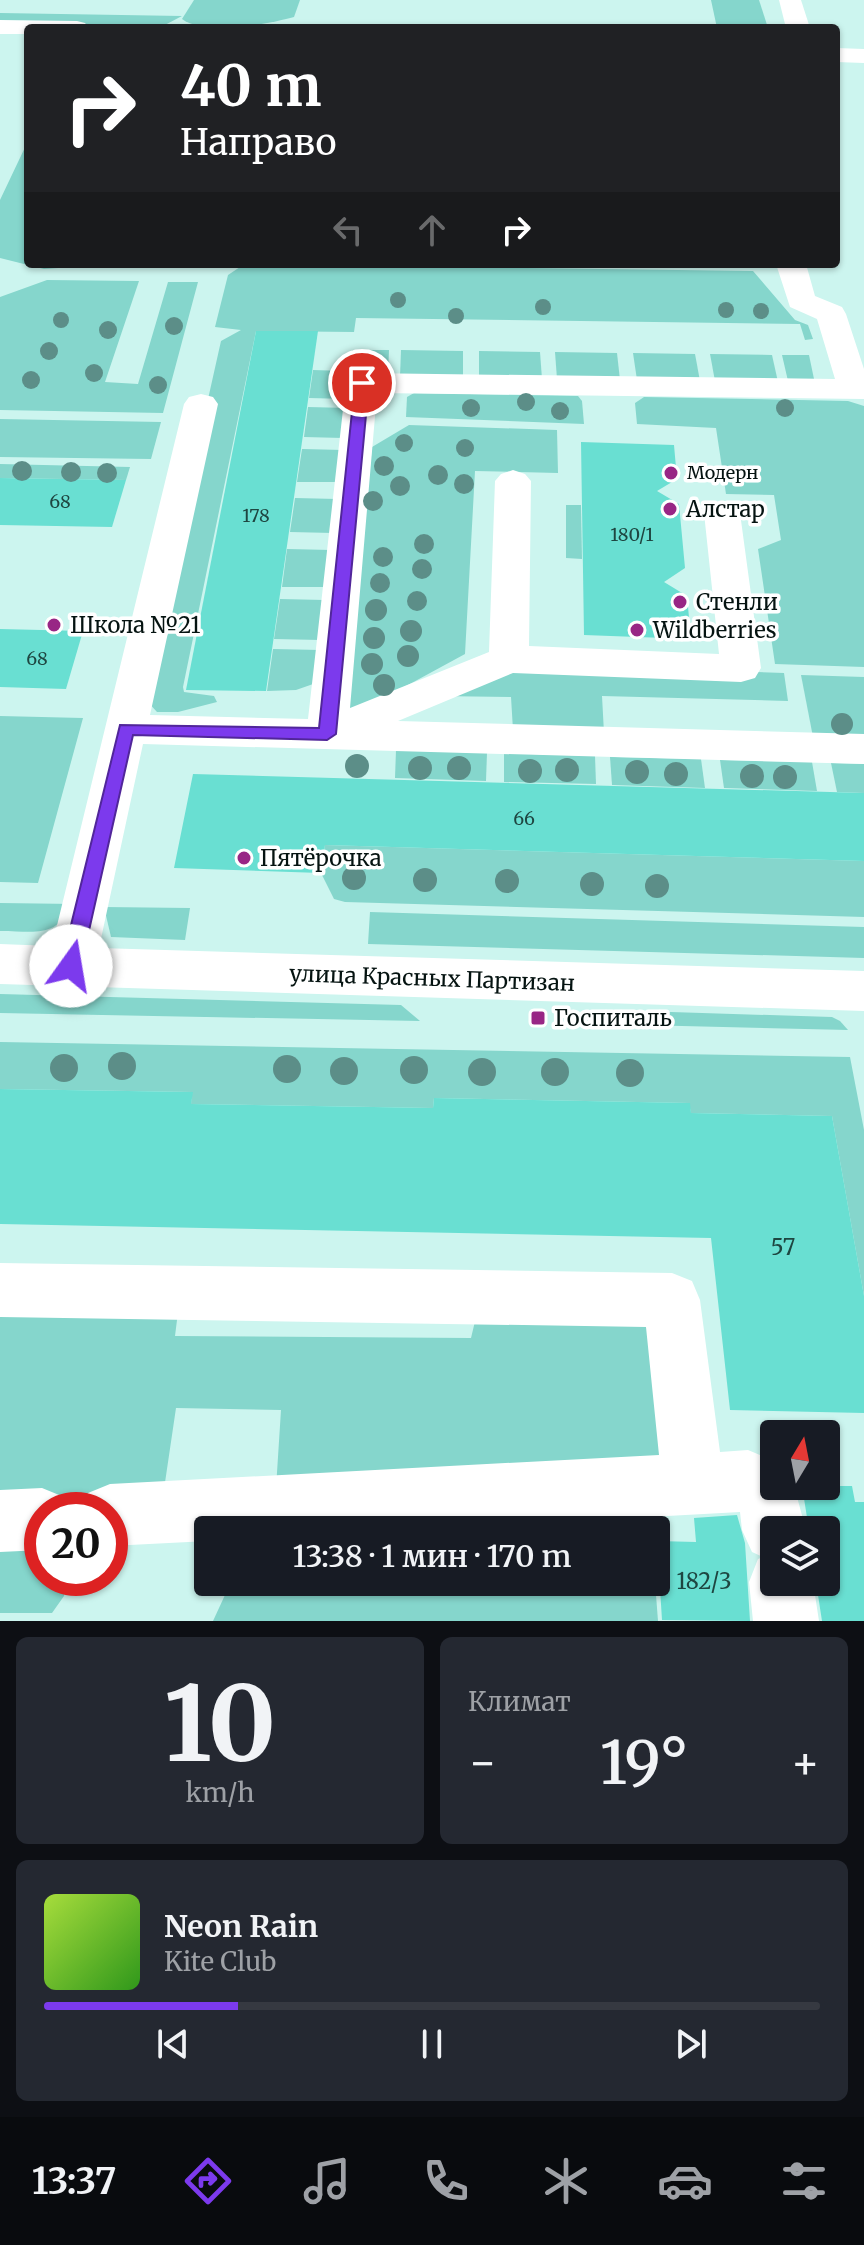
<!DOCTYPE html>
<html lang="ru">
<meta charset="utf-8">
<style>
:root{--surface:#171b24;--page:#242831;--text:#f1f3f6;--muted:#9ea1a6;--line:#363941;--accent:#7c3aed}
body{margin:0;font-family:Merriweather,serif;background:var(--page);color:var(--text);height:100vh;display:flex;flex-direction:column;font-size:30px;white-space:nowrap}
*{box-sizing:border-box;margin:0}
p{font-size:26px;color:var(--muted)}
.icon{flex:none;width:44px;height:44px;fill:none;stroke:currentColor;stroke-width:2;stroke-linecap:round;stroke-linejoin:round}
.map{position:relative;height:1621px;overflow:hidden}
.sheet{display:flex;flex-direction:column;gap:16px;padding:16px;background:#0d0f14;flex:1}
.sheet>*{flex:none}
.guide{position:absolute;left:24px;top:24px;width:816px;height:244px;border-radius:8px;box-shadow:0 2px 6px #0004;background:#202124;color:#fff;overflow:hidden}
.needle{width:52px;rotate:10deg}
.fabs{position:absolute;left:760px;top:1420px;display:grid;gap:16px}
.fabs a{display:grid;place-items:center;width:80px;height:80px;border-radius:8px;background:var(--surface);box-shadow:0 2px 6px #0004;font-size:40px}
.speed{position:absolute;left:24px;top:1492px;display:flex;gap:16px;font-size:40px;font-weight:700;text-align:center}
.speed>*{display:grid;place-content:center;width:104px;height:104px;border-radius:50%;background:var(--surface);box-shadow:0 2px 6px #0004;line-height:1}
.speed .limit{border:12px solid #d22;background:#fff;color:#111}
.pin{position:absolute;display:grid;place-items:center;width:68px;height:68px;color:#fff;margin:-34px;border:4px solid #fff;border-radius:50%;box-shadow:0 2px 8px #0007}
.me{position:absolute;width:88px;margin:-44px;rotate:13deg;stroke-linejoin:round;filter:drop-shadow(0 0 6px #0008)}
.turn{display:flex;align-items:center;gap:28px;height:168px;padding:0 24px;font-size:36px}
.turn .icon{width:104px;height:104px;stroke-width:2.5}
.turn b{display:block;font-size:56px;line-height:68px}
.lanes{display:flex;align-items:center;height:76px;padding:0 24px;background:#0003;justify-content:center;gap:40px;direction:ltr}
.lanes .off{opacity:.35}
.big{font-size:60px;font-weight:600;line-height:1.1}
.sheet .tile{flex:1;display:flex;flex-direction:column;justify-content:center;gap:12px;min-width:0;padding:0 28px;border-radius:12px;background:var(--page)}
.sheet .dial{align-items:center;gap:0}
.dial b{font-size:104px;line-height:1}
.song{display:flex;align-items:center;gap:24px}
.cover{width:96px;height:96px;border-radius:12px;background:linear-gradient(135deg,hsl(80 70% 55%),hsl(110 70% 35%))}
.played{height:8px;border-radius:4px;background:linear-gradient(90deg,var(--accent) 25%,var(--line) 25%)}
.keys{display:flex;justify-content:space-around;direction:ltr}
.heat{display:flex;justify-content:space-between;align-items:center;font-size:44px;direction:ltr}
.sheet .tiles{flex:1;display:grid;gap:16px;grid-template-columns:1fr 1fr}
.tile:last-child{grid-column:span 2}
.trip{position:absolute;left:194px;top:1516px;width:476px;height:80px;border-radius:8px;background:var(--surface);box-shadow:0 2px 6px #0004;font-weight:600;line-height:80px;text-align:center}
.dock{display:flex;height:128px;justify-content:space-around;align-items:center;background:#090b0e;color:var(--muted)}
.dock .icon{width:56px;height:56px}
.dock .active{color:var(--accent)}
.dock b{font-size:36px;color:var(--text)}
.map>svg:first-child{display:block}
</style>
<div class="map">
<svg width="864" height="1621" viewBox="0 0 864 1621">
<rect width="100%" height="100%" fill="#ccf5ef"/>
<g fill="#85d6cc">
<path d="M194,0H300L294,17C269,24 204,36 182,19Z"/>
<polygon points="711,0 759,0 768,28 717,28"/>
<polygon points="0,13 182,16 163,26 0,24"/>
<polygon points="28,141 28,264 115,264 44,269 0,258 0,200"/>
<polygon points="239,264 753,271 795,320 808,325 813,339 805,340 800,324 356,318 354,332 256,331 183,687 184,692 214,696 217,702 178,712 157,712 146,700 145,681 221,341 241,330 215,327 228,275 243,265"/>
<polygon points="47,280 139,281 105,382 138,384 168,282 198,282 163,413 0,410 0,297"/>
<polygon points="352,350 389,350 388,376 360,376"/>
<polygon points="401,350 463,351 463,378 400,377"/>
<polygon points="479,351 540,352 542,379 479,378"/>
<polygon points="555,352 617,353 620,380 557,379"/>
<polygon points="633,353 695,354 700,381 637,380"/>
<polygon points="710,354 772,355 778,382 715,381"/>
<polygon points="782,355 809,355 814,379 788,381"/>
<polygon points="313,370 345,371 349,379 347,399 309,398"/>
<polygon points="414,393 578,396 582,401 584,424 406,417 407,397"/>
<polygon points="644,397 848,401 864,406 864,667 775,664 758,549 781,540 774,495 726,494 716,428 637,424 635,403"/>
<polygon points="308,407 348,408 343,438 304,437"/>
<polygon points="0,419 161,422 151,459 0,457"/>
<polygon points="409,425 557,430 558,473 475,471 465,654 362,710 353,712 346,705 372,447"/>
<polygon points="302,449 343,450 338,482 297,482"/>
<polygon points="0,464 130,467 126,480 0,478"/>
<polygon points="295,498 337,499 333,533 290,532"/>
<polygon points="566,505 581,505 582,559 566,558"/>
<polygon points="287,549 331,550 326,587 282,587"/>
<polygon points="280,599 324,600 320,640 274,639"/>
<polygon points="273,649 320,650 316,683 296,690 267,691"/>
<polygon points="511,663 784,673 788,701 602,696 604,733 513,730 511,697 437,696"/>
<polygon points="801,675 864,677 864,738 813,737"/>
<polygon points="0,716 83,718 38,883 0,882"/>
<polygon points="396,750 487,753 486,781 395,778"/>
<polygon points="504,753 595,756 596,784 504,782"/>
<polygon points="610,757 701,759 705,788 612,785"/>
<polygon points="720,760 812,762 817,791 724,788"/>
<polygon points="831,763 864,764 864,793 837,792"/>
<polygon points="325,845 864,861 864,917 345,902 334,899 321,873"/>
<path d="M0,903L75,904C53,939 37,931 0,931Z"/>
<polygon points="104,907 190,908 185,940 111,937"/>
<polygon points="370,912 864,927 864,958 368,944"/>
<polygon points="0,994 401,1005 420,1021 0,1013"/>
<polygon points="640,1011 832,1017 840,1021 848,1030 641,1025"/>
<polygon points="0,1042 850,1057 864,1130 864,1296 832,1116 691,1113 689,1103 434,1098 433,1108 191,1104 192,1092 0,1089"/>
<polygon points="0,1310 178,1312 175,1336 471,1338 477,1313 644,1324 648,1330 665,1457 276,1488 281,1410 176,1408 163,1496 0,1505"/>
<polygon points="651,1512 652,1530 567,1530 590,1523 605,1513"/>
<polygon points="0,1550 42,1551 42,1578 66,1578 64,1596 52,1613 0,1613"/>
<polygon points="231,1582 655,1582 658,1621 213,1621"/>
</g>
<g fill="#69dfd2">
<polygon points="256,331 318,331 266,691 186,690"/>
<polygon points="581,442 674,445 677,479 657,491 679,504 685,568 664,582 687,596 691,639 584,635"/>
<polygon points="0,478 126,480 112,527 0,525"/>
<polygon points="0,629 83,631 66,689 0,687"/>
<polygon points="193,774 864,793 864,861 325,845 321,873 174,868"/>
<polygon points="0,1089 193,1092 191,1104 433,1108 434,1098 690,1103 691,1113 832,1116 864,1296 864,1413 730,1410 711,1238 0,1224"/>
<polygon points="802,1486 852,1486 855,1502 864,1502 864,1621 822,1621 816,1582 826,1582 826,1530 809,1530"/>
<polygon points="737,1515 745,1543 750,1621 662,1620 657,1541 696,1542 694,1518"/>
</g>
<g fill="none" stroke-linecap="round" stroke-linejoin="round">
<g fill="#fff" fill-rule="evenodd">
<polygon points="779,0 801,0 810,28 786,28"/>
<polygon points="0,20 77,21 85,23 89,28 28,28 28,34 0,34"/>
<polygon points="836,48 864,49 864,63 836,62"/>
<polygon points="776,264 806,264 815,296 842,307 846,314 864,369 864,399 377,393 350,708 489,652 495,481 501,474 513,470 525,474 531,481 529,646 719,654 704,513 709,505 722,502 735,505 740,513 761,668 755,678 741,682 513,673 398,721 864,734 864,764 143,744 99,948 864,971 864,1011 0,984 0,944 52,946 184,404 189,397 201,394 213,397 218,404 150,715 308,719 346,383 350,376 362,373 835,379 817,319 790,307"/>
<polygon points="0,1263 672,1273 692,1281 700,1300 720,1452 748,1450 774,1461 774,1486 794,1486 806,1530 774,1530 774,1582 813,1582 819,1621 753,1621 749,1582 758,1559 763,1557 752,1552 742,1530 740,1512 412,1530 208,1530 208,1541 110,1546 110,1510 81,1510 88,1493 110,1484 659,1455 646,1327 0,1317"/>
<polygon points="42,1488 64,1497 70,1510 42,1510 42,1550 0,1552 0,1490"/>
</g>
</g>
<g fill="#5c8e88">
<circle cx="398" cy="300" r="8"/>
<circle cx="543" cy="307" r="8"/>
<circle cx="726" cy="310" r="8"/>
<circle cx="761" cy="311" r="8"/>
<circle cx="456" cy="316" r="8"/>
<circle cx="61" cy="320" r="8"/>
<circle cx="174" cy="326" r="9"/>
<circle cx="108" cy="330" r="9"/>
<circle cx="49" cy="351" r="9"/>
<circle cx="94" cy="373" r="9"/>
<circle cx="31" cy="380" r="9"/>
<circle cx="158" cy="385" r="9"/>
<circle cx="526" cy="402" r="9"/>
<circle cx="471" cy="408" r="9"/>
<circle cx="785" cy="408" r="9"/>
<circle cx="560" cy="411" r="9"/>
<circle cx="404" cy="443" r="9"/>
<circle cx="465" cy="448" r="9"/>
<circle cx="384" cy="466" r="10"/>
<circle cx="22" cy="471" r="10"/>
<circle cx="71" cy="472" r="10"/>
<circle cx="107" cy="473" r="10"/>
<circle cx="438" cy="475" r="10"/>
<circle cx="464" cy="484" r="10"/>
<circle cx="400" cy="486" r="10"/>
<circle cx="373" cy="501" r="10"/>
<circle cx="424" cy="544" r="10"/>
<circle cx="383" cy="557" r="10"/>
<circle cx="422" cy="569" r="10"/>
<circle cx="380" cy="583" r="10"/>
<circle cx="417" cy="601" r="10"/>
<circle cx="376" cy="610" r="11"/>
<circle cx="411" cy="631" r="11"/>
<circle cx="374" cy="638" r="11"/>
<circle cx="408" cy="656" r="11"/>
<circle cx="372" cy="664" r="11"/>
<circle cx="384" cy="685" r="11"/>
<circle cx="842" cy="724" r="11"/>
<circle cx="357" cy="766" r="12"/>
<circle cx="420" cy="768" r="12"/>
<circle cx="459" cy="768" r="12"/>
<circle cx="567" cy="770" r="12"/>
<circle cx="530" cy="771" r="12"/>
<circle cx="637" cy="772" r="12"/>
<circle cx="676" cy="774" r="12"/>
<circle cx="752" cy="776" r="12"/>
<circle cx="785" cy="777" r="12"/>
<circle cx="354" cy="878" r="12"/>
<circle cx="425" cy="880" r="12"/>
<circle cx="507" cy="881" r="12"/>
<circle cx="592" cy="884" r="12"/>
<circle cx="657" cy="886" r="12"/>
<circle cx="122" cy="1066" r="14"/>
<circle cx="64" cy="1068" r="14"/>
<circle cx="287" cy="1069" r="14"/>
<circle cx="414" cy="1070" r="14"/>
<circle cx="344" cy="1071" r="14"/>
<circle cx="482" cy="1072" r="14"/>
<circle cx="555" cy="1072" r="14"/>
<circle cx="630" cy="1073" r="14"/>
</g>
<polygon fill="#7c3aed" stroke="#51269a" stroke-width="2" points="362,379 369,383 336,734 327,740 133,735 81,966 78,972 64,972 61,966 120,725 319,728 355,383"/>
<g fill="#982685" stroke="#fff" stroke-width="3">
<circle cx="671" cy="473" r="8"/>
<circle cx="670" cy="509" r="8"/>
<circle cx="680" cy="602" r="8"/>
<circle cx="54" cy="625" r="8"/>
<circle cx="637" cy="630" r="8"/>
<circle cx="244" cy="858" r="8"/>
<rect x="530" y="1010" width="16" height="16" rx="4"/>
</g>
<g text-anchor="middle" stroke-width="7" stroke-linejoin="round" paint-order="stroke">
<g font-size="18" fill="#051311" stroke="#fff" text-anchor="start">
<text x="687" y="479">Модерн</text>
</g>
<g font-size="18" fill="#1e4641">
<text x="60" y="508">68</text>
<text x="256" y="522">178</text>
<text x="632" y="541">180/1</text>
<text x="37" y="665">68</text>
<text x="524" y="825">66</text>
</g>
<g font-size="22" fill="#051311" stroke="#fff" text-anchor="start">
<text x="686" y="517">Алстар</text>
<text x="696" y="610">Стенли</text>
<text x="70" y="633">Школа №21</text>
<text x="653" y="638">Wildberries</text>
<text x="260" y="866">Пятёрочка</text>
<text x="554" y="1026">Госпиталь</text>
</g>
<g font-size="22" fill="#051311" stroke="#fff">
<text transform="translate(432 978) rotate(2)" y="8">улица Красных Партизан</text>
</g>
<g font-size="22" fill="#1e4641">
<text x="783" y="1255">57</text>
<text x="704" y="1589">182/3</text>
</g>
</g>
</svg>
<div class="fabs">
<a><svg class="needle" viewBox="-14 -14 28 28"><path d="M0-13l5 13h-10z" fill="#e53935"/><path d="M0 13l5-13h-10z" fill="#9ea1a6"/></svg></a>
<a><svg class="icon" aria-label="layers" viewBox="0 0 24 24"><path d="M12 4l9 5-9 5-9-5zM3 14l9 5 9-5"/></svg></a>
</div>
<div class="speed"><div class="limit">20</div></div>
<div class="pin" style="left:362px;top:383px;background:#d93025"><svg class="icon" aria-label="arrive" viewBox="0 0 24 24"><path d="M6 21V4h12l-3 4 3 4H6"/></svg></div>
<svg class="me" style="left:71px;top:966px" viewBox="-20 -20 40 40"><circle r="19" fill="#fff"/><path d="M0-13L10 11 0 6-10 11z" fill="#7c3aed"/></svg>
<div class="trip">13:38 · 1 мин · 170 m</div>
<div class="guide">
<div class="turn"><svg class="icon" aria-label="right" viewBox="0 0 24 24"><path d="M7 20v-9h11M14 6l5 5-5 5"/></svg><div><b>40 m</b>Направо</div></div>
<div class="lanes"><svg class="icon off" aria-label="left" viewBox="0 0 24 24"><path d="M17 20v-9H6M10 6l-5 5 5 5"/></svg><svg class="icon off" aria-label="ahead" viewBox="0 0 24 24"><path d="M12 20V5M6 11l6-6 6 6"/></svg><svg class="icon" aria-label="right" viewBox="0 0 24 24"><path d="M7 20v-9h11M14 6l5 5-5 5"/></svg></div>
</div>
</div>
<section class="sheet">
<div class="tiles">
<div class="tile dial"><b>10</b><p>km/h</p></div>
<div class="tile"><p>Климат</p>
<div class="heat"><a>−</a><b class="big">19°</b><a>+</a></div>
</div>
<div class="tile">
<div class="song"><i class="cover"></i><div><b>Neon Rain</b><p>Kite Club</p></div></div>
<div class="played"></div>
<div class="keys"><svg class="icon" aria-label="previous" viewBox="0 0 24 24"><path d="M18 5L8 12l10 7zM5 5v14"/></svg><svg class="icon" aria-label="pause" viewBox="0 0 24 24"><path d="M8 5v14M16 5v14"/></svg><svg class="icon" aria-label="next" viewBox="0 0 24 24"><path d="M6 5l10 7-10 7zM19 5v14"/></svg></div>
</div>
</div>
</section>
<nav class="dock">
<b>13:37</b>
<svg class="icon active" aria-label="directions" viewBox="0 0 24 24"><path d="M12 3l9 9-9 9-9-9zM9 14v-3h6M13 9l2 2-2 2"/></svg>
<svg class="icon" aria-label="music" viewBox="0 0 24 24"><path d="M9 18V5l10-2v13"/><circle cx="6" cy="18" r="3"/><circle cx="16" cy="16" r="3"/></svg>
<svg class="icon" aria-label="phone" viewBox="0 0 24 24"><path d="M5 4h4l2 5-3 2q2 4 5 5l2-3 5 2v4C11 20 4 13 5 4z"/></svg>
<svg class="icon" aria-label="climate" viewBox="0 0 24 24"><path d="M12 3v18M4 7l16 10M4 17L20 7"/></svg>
<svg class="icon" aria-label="car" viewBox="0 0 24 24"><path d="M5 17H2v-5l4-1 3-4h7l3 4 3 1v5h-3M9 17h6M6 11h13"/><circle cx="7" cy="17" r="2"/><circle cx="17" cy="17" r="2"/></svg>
<svg class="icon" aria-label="filters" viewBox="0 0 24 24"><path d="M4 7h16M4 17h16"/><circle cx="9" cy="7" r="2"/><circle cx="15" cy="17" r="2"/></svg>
</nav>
